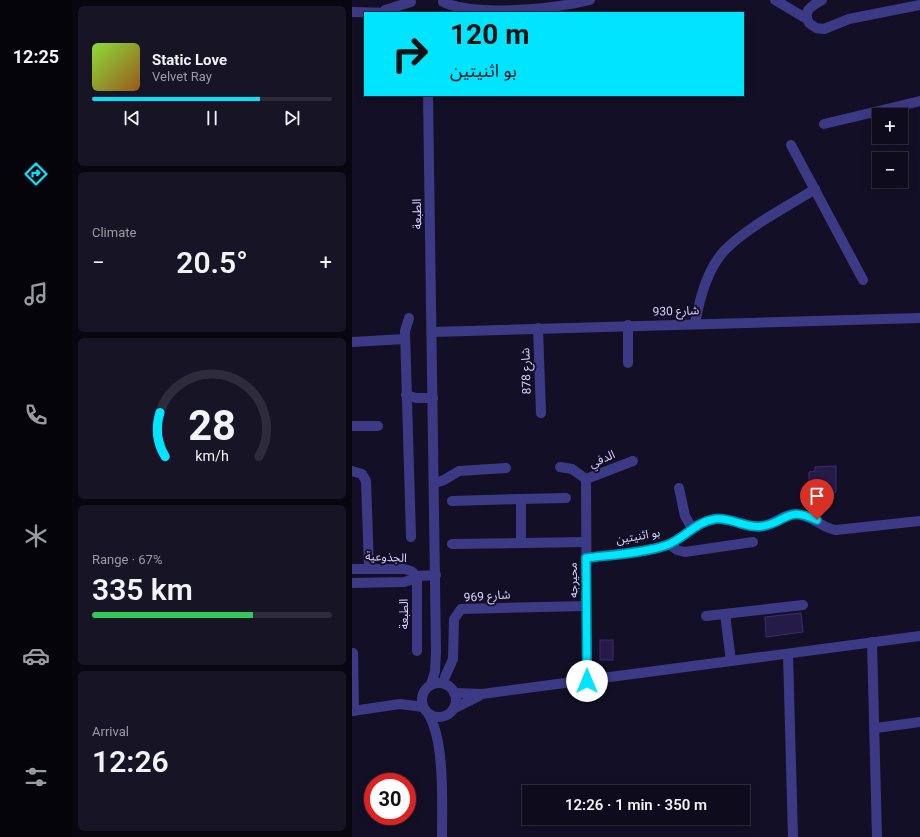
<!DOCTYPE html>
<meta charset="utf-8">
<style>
:root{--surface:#0e0b1c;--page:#171425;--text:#f1f3f6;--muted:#9b9ba3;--line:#2e2b3b;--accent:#00e5ff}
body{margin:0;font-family:Roboto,"Noto Sans Arabic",sans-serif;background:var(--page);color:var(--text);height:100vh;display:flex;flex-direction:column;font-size:15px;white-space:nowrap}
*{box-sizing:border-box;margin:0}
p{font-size:13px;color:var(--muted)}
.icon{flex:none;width:22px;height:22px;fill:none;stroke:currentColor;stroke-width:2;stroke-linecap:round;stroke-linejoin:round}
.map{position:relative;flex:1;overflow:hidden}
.details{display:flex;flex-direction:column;gap:6px;padding:6px;background:#08060f;width:280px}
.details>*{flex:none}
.guide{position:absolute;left:12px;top:12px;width:380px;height:84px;border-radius:0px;box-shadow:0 2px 10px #0003,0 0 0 1px var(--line);background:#00e5ff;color:#111;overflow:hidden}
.tools{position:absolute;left:520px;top:108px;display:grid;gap:8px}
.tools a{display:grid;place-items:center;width:36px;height:36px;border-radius:0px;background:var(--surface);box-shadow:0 2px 10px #0003,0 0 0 1px var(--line);font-size:20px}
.speed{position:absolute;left:12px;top:773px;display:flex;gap:8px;font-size:20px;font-weight:700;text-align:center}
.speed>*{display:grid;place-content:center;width:52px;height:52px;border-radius:50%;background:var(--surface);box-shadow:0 2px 10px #0003,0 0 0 1px var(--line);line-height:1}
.speed .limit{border:6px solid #d22;background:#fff;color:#111}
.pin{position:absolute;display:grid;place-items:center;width:34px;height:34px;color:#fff;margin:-41px -17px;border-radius:50% 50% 50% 0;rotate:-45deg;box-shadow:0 0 4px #0007}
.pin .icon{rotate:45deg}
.me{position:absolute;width:44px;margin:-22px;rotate:0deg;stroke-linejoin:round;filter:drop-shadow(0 0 3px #0008)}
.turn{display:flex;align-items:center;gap:14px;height:84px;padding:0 20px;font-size:18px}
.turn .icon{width:52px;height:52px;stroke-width:2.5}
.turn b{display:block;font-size:28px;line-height:34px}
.big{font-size:30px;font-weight:600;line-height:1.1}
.details .tile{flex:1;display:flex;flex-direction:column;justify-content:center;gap:6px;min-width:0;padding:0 14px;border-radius:6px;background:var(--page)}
.details .dial{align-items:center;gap:0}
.dial svg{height:104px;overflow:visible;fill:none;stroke:var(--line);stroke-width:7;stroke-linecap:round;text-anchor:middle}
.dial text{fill:var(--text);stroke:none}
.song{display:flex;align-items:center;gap:12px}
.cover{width:48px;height:48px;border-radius:6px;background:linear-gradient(135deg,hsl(90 70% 55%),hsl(30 70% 35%))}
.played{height:4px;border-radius:2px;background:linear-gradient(90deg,var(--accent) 70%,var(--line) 70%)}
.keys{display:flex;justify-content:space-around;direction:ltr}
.heat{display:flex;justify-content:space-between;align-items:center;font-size:22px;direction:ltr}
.charge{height:6px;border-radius:3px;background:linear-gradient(90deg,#34c759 67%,var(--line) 0)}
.trip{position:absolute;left:170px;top:785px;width:228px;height:40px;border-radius:0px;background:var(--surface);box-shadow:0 2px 10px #0003,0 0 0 1px var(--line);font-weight:600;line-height:40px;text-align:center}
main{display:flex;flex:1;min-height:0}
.tabs{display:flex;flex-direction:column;width:72px;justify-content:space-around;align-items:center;background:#06040b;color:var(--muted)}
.tabs .icon{width:28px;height:28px}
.tabs .selected{color:var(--accent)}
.tabs b{font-size:18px;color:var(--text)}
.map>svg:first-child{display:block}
</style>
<main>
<nav class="tabs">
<b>12:25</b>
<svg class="icon selected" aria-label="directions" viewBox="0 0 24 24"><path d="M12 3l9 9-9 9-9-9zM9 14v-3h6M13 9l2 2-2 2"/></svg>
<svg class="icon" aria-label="music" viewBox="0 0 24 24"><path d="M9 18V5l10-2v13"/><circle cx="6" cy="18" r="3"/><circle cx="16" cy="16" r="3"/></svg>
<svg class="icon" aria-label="phone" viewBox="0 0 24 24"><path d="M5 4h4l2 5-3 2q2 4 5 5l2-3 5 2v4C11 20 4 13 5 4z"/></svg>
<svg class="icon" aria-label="climate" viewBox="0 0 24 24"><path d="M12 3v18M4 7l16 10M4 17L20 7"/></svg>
<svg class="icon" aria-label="car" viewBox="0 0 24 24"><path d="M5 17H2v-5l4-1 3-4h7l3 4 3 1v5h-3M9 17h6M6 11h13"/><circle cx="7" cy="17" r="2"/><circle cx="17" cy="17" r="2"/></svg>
<svg class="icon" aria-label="filters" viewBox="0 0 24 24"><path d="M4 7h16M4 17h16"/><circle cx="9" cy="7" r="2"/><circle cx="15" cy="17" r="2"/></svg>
</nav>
<section class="details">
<div class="tile">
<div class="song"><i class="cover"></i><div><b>Static Love</b><p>Velvet Ray</p></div></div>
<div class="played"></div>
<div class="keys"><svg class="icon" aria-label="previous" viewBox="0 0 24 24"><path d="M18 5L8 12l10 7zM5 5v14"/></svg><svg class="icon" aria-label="pause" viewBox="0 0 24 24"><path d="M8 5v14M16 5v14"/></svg><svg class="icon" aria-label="next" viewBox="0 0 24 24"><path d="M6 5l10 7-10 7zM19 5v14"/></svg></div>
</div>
<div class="tile"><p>Climate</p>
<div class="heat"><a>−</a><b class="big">20.5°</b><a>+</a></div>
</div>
<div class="tile dial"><svg viewBox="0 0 100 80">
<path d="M14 69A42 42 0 1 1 86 69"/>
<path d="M14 69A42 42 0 0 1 10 35" stroke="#00e5ff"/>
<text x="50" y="56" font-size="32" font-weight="700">28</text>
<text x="50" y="72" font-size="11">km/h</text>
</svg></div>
<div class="tile"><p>Range · 67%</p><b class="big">335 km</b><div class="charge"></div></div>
<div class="tile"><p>Arrival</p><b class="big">12:26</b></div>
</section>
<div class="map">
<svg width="568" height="837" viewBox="0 0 568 837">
<rect width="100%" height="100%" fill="#130f26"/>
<g fill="#241b47" stroke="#3b2d73">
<polygon points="484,466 484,492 474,493 474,497 468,497 467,491 457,491 457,472 463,471 463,467"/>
<polygon points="449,613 451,632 414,637 413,617"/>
<rect x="248" y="640" width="13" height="20"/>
</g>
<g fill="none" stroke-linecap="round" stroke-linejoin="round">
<g stroke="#3d3a85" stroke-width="10">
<polyline points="423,0 455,19"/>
<path d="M470,0C460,6 450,10 457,23L464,28L472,29L497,19L568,5"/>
<path d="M91,2C123,17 203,9 238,0"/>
<polyline points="33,10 59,2"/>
<polyline points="0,12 44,13"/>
<polyline points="76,95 84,651 83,671 79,685"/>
<polyline points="472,124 568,101"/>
<polyline points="439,145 511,280"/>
<polyline points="57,318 53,331 59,537"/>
<path d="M343,323C348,298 355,269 373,250C395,227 435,207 463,189"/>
<polyline points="276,325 276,363"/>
<polyline points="186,328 189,413"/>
<polyline points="80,332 568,318"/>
<polyline points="0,342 53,339"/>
<polyline points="54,395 64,398 81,398"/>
<polyline points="0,426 26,426"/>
<polyline points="208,467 220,469 234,479 281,461"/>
<polyline points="0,471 10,474 14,481 17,568"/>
<polyline points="234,479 235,681"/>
<polyline points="83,483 92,480 107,471 154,468"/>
<polyline points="327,488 333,516 340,528"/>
<polyline points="169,499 214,498"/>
<polyline points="100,501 169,499 169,543"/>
<polyline points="100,544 234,542"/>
<polyline points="317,544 325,550 333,552 401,542"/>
<path d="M234,558C258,555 293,553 315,545C333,538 343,522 363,519C379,517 394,529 411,526C423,524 432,513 445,514C461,516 470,528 484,530L568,521"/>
<polyline points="0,569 52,569 59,571 65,576"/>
<polyline points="65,576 65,651"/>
<polyline points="0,583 52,582 59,580 65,576 84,575"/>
<polyline points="373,614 379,661"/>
<polyline points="354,616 451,605"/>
<polyline points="520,642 525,837"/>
<polyline points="1,653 2,711"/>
<polyline points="436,654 441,837"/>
<polyline points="93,677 101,659 102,619 109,609 234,606"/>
<circle cx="87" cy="700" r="17"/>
<polyline points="102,693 130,694 568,636"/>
<polyline points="101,709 127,696"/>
<polyline points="0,711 48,704 71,707"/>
<path d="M77,715C93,743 90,804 90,837"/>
<polyline points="524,728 568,722"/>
</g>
</g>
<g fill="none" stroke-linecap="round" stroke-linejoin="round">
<g stroke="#0095a6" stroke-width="10">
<path id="route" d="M235,681L234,558C258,555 293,553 315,545C333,538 343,522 363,519C379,517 394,529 411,526C436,522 432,506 465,520"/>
</g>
<use href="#route" stroke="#00e5ff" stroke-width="7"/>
</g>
<g text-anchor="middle" stroke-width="4" stroke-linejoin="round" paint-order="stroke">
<g font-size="12" fill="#d9d4ff" stroke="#130f26">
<text transform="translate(65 214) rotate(-91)" y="4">الطبعة</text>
<text transform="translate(324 311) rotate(-2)" y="4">شارع 930</text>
<text transform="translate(174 371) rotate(-92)" y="4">شارع 878</text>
<text transform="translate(250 459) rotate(-23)" y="4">الدفي</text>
<text transform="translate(286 536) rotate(-10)" y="4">بو اثنيتين</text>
<text transform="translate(34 557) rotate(3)" y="4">الجذوعية</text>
<text transform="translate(221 580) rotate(-91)" y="4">محيرجه</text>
<text transform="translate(135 596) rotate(-4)" y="4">شارع 969</text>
<text transform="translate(52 614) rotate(-90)" y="4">الطبعة</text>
</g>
</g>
</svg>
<div class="tools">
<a>+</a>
<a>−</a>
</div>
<div class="speed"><div class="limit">30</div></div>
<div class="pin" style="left:465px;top:520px;background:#d93025"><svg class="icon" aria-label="arrive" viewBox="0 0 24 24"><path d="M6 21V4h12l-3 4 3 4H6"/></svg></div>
<svg class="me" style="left:235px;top:681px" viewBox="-20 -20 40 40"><circle r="19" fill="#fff"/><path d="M0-13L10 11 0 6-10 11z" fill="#00e5ff"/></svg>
<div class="trip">12:26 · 1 min · 350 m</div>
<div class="guide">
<div class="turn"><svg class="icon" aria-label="right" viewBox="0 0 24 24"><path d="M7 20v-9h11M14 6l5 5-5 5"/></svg><div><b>120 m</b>بو اثنيتين</div></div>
</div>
</div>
</main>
